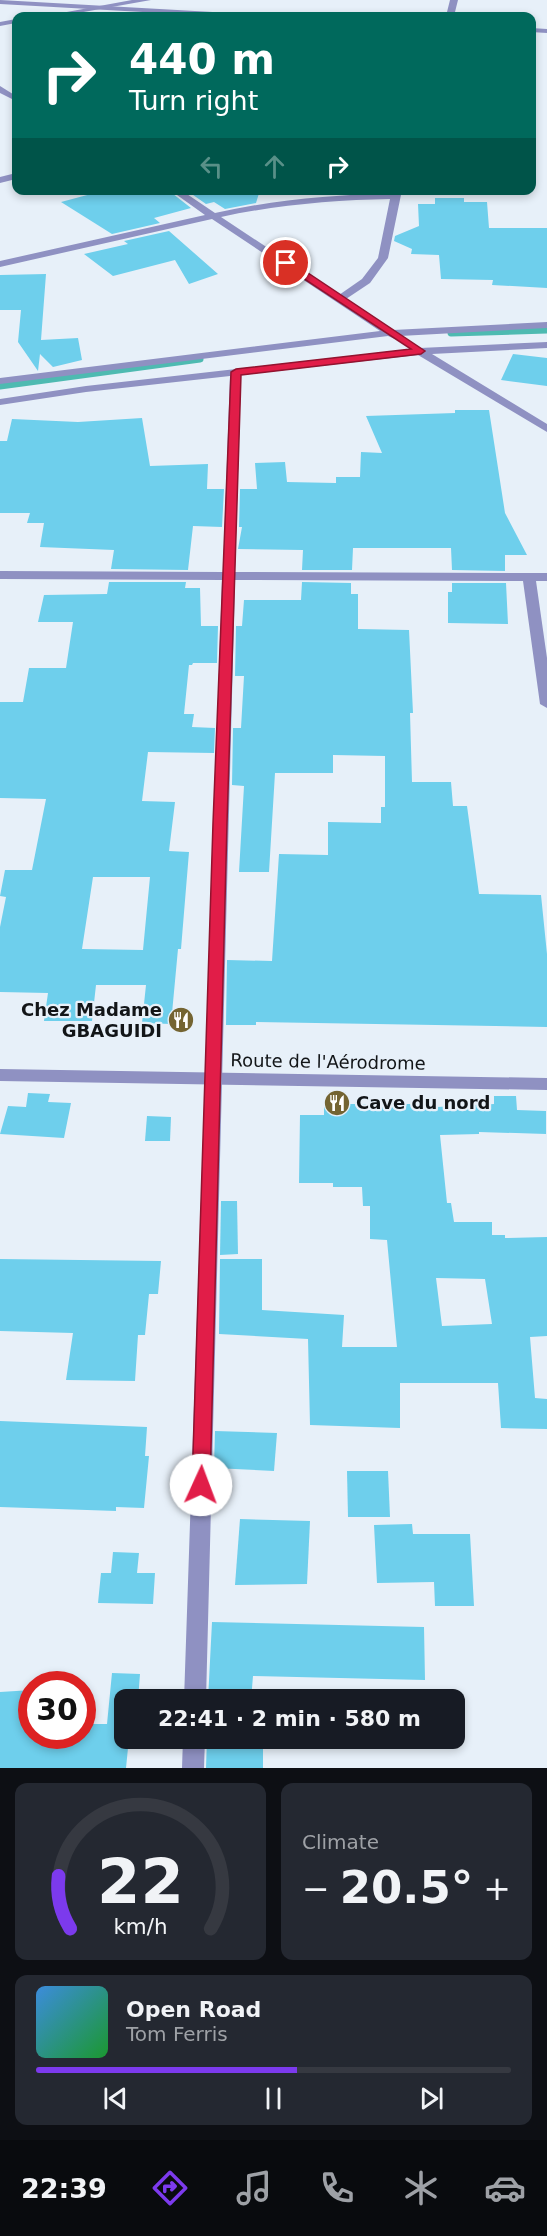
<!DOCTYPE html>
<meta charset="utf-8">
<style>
:root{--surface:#171b24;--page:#242831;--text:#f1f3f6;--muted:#9ea1a6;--line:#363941;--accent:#7c3aed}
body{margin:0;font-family:"DejaVu Sans",sans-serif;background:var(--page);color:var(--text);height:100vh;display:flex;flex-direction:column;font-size:22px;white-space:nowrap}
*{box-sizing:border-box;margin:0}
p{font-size:20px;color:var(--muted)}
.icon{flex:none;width:33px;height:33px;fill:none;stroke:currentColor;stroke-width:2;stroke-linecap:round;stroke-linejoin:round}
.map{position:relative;height:1768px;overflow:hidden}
.details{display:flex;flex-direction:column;gap:15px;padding:15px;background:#0d0f14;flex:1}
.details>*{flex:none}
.guide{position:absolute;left:12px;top:12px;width:524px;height:183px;border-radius:12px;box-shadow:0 3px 9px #0003;background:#00695c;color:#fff;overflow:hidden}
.speed{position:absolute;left:18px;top:1671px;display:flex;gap:12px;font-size:30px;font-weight:700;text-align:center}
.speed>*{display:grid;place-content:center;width:78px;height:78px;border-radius:50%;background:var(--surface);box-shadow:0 3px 9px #0003;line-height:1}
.speed .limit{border:9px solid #d22;background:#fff;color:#111}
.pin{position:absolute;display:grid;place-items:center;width:51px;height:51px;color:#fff;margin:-26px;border:3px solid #fff;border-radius:50%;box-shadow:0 2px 6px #0007}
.me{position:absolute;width:66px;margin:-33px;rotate:2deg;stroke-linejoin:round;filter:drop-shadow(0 0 4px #0008)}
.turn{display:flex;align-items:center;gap:21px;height:126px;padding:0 18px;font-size:27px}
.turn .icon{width:78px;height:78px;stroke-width:2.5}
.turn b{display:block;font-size:42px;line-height:51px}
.lanes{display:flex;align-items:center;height:57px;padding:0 18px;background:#0003;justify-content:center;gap:30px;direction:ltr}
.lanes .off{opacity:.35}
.big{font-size:45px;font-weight:600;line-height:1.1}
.details .card{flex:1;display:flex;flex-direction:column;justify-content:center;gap:9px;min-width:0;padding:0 21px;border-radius:12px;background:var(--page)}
.details .dial{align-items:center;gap:0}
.dial svg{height:156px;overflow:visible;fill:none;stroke:var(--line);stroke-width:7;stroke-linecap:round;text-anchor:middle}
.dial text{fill:var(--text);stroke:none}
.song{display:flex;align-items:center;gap:18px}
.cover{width:72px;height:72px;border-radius:9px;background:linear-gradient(135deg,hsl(210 70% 55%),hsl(130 70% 35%))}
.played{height:6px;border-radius:3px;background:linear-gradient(90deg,var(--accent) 55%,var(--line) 55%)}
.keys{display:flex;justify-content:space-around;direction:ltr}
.heat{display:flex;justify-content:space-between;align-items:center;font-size:33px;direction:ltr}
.details .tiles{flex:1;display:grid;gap:15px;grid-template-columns:1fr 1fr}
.card:last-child{grid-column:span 2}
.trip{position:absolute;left:114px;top:1689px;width:351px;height:60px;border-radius:12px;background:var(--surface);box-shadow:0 3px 9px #0003;font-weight:600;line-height:60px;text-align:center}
.menu{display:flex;height:96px;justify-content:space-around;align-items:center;background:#090b0e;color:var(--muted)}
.menu .icon{width:42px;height:42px}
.menu .active{color:var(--accent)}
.menu b{font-size:27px;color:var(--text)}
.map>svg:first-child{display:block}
</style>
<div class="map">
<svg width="547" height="1768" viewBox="0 0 547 1768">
<rect width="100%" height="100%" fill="#e7f0f9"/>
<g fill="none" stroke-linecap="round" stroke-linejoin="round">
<g stroke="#4ebab1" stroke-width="7">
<polyline points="451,333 547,330"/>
<polyline points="0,386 200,359"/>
</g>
</g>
<g fill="#6ecfec" fill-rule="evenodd">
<polygon points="106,190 168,190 191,208 154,218 160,223 112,234 61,202"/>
<polygon points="186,190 260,190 256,203 225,209 214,202 206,204"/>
<polygon points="435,198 464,198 464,202 487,202 489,228 547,228 547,288 492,285 493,280 441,279 439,255 411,254 412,249 394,241 395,236 419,226 418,204 435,204"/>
<polygon points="169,231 218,274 189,284 175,260 113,276 84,254 128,244 124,241"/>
<polygon points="46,274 41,340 78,338 82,360 53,367 40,354 38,371 18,342 21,310 0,310 0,275"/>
<polygon points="513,354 547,358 547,386 501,380"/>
<polygon points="455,410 489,410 505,513 527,555 505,555 505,571 452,570 451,548 353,548 352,570 302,570 303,550 238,549 242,527 239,527 240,489 257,489 255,463 285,462 287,482 336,483 336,477 360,477 361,452 382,453 366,416 455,413"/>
<polygon points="142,418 150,466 208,464 207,489 224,489 222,527 193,526 188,570 111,569 114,550 40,547 44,523 27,523 30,513 0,513 0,441 7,441 12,419 78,422"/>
<path d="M109,582H186L185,588H200L201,626H218L217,663H193L192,665H189L184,714H194L192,727L215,728L214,753L148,752L142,801L175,802L169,851L189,852L181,949H178L171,1024L142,1023L146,985H96L92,1021H44L48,993L0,992V927L6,897L0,896L5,870H32L46,799L0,798V702H23L29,668H66L73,622H38L44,595L107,594ZM93,877H150L143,950L82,949Z"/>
<polygon points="302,582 351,583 351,594 358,594 358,629 409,630 413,713 410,713 412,782 451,782 453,806 467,806 479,894 541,895 547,954 547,1027 256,1022 256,1025 226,1025 227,960 272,961 279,854 328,855 328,822 381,823 381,807 385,807 385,756 333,755 333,773 275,773 269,872 239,872 244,786 232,785 233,728 241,728 244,676 235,676 236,626 242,626 244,600 301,600"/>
<polygon points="452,583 506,583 508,624 448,623 448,592 452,592"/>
<polygon points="28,1093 50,1094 48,1102 71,1103 64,1138 0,1134 8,1106 26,1107"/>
<path d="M494,1096H516L517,1110L546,1111V1134L479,1132V1134L440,1135L447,1203H451L454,1222H492V1235H505V1238L547,1237V1336L530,1337L535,1398L547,1399V1429L501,1428L498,1383H400V1428L310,1425L308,1339L219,1334L220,1259H262V1310L344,1315L342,1347H397L387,1240L370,1239V1206H363L362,1187H333V1183H299L300,1115H324V1104H437V1107L494,1104ZM436,1278L485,1279L492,1324L442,1326Z"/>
<polygon points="147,1116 171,1117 170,1141 145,1141"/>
<polygon points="221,1201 237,1201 238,1254 220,1255"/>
<polygon points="0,1259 161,1261 158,1294 149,1294 145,1335 138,1335 135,1381 66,1380 73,1333 0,1331"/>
<polygon points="0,1421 147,1427 145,1456 149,1456 144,1508 116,1507 116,1511 0,1507"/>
<polygon points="215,1431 277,1433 274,1471 214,1468"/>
<polygon points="347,1471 388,1471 390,1517 348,1517"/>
<polygon points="240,1519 310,1521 307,1584 235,1585"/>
<polygon points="412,1524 413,1534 470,1534 474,1606 435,1606 434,1582 377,1583 374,1525"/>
<polygon points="113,1552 139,1553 137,1573 155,1573 153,1604 98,1603 101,1573 111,1573"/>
<polygon points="212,1622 424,1627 425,1680 253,1676 251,1700 208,1700"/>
<polygon points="112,1673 140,1674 138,1700 124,1700 124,1738 129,1738 126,1768 0,1768 0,1692 32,1690 32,1736 82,1736 82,1724 107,1724"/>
<polygon points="207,1738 263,1738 263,1768 206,1768"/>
</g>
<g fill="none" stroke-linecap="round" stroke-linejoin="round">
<g fill="#8f91c2" fill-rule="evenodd">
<polygon points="0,0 248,14 252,16 214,16 0,4"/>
<polygon points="450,0 458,0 454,16 446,16"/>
<polygon points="531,28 547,29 547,33 531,32"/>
<polygon points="0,86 16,96 16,101 0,93"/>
<polygon points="16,173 16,179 0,183 0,177"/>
<path d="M170,190H181L215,213C273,200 332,195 392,193V190H402L388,258L370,283L346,299L393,330L547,322V328L400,336L395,339L388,336L0,384V378L380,331L212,219L0,267V261L205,215ZM390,199L378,258L362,279L339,295L221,217C276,205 334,200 390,199Z"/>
<polygon points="547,342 547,348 432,354 547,424 547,432 418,355 241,375 235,572 547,573 547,581 536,581 547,658 547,708 540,704 523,581 235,580 206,1700 184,1700 222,580 0,579 0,571 223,572 230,376 86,392 0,405 0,399 86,386 420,348"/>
<polygon points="183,1738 205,1738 204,1768 182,1768"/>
</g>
<g fill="#8f91c2" fill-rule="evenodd">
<polygon points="132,0 151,0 61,16 45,16"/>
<polygon points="16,19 16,23 0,26 0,22"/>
<polygon points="0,1069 547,1078 547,1090 0,1081"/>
</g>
</g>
<polygon fill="#e11d48" stroke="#92132f" stroke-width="1.5" points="283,261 290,261 425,351 421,354 241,375 227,823 210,1485 208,1490 201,1493 195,1490 192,1485 213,823 231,372 236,369 411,349 283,265"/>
<defs>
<g id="restaurant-disc" transform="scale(1.35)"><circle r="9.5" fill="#746432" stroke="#e7f0f9"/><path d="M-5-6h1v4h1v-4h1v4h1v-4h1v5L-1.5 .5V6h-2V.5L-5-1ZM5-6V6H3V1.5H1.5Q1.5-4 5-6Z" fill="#fff"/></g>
</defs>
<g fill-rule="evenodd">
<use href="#restaurant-disc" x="181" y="1020"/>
<use href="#restaurant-disc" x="337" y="1103"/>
</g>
<g text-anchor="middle" stroke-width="4.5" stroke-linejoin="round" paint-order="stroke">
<g font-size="18" font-weight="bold" fill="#121518" stroke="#e7f0f9" text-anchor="end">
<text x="162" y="1016">Chez Madame<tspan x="162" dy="21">GBAGUIDI</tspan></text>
<text x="356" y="1109" text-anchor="start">Cave du nord</text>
</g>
<g font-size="18" fill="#121518" stroke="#e7f0f9">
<text transform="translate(328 1062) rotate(1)" y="6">Route de l'Aérodrome</text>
</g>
</g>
</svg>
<div class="speed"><div class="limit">30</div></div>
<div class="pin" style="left:286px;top:263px;background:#d93025"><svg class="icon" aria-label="arrive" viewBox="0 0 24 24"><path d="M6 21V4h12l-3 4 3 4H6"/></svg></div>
<svg class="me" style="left:201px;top:1485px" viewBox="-20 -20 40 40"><circle r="19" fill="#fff"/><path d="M0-13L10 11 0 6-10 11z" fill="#e11d48"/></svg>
<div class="trip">22:41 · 2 min · 580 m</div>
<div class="guide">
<div class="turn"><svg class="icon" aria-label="right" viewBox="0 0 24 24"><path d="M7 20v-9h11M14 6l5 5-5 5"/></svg><div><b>440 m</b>Turn right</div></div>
<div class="lanes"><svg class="icon off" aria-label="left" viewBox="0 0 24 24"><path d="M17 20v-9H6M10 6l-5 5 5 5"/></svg><svg class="icon off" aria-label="ahead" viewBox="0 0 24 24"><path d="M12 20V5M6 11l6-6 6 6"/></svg><svg class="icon" aria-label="right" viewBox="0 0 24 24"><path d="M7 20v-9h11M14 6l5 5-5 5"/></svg></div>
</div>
</div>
<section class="details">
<div class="tiles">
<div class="card dial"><svg viewBox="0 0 100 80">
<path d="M14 69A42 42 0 1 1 86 69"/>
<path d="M14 69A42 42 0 0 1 8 42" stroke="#7c3aed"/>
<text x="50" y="56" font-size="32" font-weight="700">22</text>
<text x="50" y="72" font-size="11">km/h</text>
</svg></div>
<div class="card"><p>Climate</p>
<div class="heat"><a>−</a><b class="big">20.5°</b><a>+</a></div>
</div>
<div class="card">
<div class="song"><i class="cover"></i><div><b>Open Road</b><p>Tom Ferris</p></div></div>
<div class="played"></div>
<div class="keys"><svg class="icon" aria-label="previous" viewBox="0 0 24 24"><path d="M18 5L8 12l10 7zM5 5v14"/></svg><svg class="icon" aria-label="pause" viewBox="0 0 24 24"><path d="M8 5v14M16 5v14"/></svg><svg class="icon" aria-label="next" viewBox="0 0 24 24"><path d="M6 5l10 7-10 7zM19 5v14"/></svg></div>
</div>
</div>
</section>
<nav class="menu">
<b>22:39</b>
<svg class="icon active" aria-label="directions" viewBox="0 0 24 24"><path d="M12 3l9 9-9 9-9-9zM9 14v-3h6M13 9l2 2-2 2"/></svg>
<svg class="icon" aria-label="music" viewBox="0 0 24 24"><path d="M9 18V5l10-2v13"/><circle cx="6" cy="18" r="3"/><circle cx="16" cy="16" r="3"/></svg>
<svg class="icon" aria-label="phone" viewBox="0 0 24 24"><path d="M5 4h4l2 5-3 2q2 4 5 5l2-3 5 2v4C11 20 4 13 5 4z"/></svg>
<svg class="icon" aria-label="climate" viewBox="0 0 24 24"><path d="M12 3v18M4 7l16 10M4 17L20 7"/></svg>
<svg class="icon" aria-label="car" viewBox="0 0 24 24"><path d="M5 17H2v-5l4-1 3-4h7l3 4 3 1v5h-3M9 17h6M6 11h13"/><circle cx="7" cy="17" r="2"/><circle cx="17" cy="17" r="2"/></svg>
</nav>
